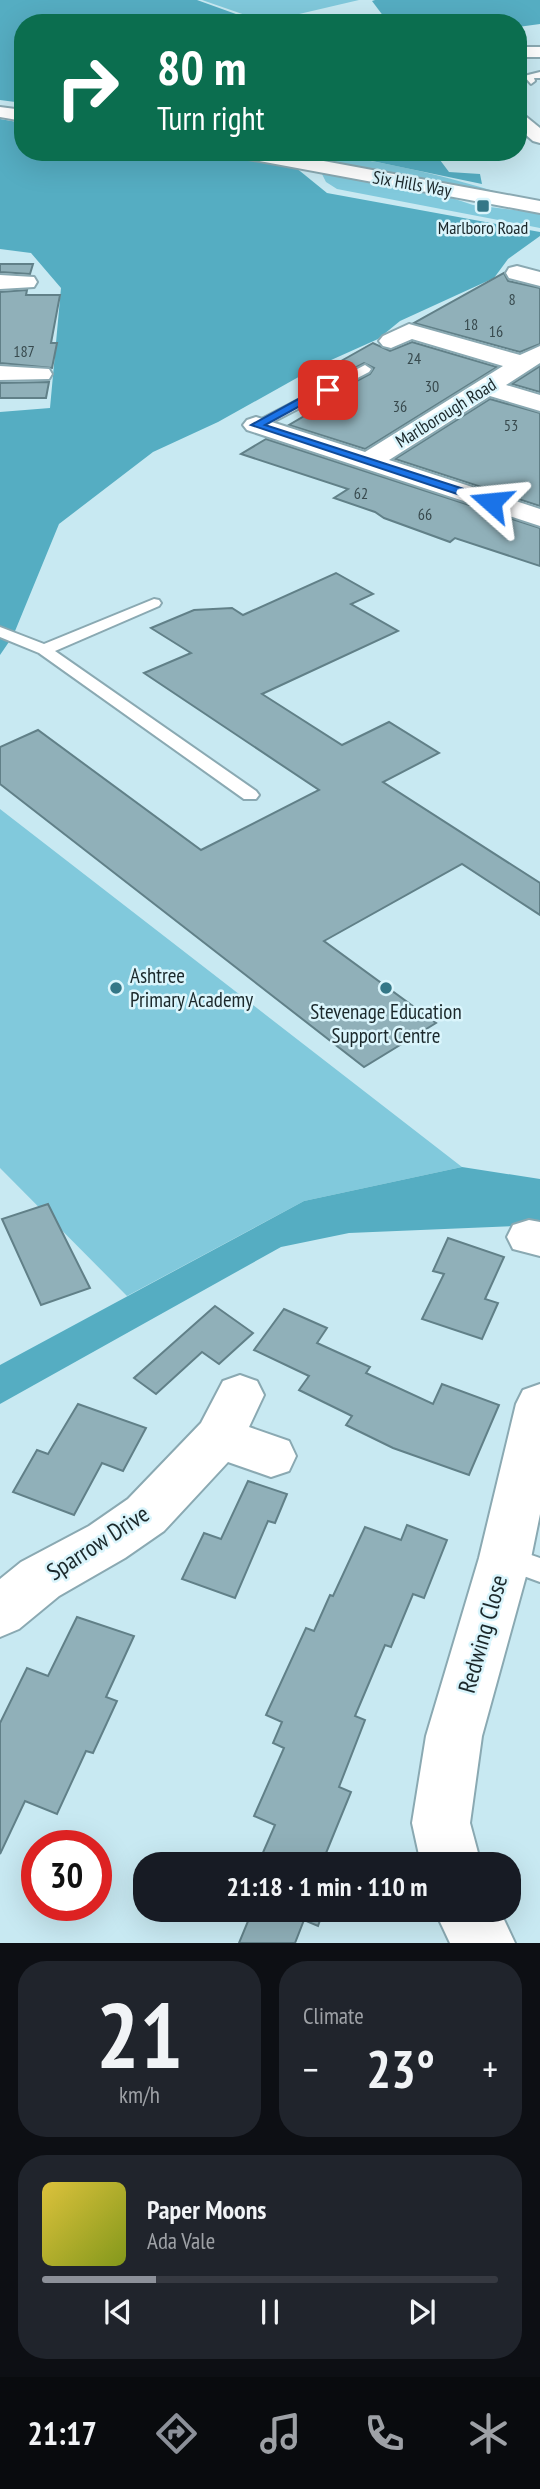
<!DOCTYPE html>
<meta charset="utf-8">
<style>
:root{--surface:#171b24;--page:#20242c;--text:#f1f3f6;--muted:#9ea1a6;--line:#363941;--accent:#8c9099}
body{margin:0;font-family:"PT Sans Narrow",sans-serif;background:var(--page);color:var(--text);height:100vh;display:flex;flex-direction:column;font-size:26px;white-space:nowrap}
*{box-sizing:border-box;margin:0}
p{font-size:23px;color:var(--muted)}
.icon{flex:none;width:38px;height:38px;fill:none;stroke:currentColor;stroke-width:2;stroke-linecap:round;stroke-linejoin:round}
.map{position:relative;height:1943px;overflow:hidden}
.drawer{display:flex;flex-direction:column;gap:18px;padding:18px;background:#0d0f14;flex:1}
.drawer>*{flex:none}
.guide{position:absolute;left:14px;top:14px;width:513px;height:147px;border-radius:28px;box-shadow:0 7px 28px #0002;background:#0b6e4f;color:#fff;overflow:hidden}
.speed{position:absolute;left:21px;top:1830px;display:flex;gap:14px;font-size:35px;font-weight:700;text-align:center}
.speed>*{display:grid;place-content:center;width:91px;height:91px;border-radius:50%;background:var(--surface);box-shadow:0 7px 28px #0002;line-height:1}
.speed .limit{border:10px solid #d22;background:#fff;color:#111}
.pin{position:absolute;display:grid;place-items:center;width:60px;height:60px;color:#fff;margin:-30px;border-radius:14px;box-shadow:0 4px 10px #0006}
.me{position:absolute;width:77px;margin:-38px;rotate:288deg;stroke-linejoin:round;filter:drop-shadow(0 0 5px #0008)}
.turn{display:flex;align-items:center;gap:24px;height:147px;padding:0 28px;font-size:32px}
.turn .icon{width:91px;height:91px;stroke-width:2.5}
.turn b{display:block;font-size:49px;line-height:60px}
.big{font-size:52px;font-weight:800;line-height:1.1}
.drawer .widget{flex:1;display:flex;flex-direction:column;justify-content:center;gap:10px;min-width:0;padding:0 24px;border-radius:28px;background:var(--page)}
.drawer .dial{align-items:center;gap:0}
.dial b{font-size:91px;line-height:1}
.song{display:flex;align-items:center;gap:21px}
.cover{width:84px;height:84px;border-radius:10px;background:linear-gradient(135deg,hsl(50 70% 55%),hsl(70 70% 35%))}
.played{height:7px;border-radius:4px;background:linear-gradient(90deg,var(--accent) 25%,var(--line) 25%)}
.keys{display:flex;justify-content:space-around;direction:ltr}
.heat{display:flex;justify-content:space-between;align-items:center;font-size:38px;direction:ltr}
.drawer .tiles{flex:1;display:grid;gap:18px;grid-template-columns:1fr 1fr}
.widget:last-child{grid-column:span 2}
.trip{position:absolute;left:133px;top:1852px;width:388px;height:70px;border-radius:28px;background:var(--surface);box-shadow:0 7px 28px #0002;font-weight:800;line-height:70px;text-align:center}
.dock{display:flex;height:112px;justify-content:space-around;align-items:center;background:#090b0e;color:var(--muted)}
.dock .icon{width:49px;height:49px}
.dock .selected{color:var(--accent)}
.dock b{font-size:32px;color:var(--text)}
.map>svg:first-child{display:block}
</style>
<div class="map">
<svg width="540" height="1943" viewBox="0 0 540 1943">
<rect width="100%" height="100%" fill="#c8e9f2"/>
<g fill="#81c9dc">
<polygon points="202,0 359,0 265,22"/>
<path d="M273,152C352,152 431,172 507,195Z"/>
<polygon points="320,170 431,191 473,205 540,213 540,228 337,189 326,182"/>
<polygon points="0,809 462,1167 304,1201 127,1296 0,1168"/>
</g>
<g fill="#55adc2">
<polygon points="0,0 197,0 261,23 23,23 23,103 0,100"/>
<polygon points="375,0 540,0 540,24 518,27 518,23 395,23 384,17 372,1"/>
<polygon points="0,119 23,123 23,152 204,152 295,167 327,193 540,232 540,236 508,259 494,278 400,321 378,339 320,365 218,422 153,452 59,524 13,636 0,655 0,412 50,408 61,288 31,253 0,249"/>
<polygon points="329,152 434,152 449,172 480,174 482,184"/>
<polygon points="462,1167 540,1179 540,1225 349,1233 281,1247 0,1404 0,1365 304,1201"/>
</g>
<g fill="#90b0b9" stroke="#618088" stroke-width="2">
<polygon points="0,264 33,264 30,274 0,272"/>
<polygon points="504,273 508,281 540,288 540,344 520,352 414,323"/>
<polygon points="27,290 26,295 60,295 51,343 57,343 52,368 0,363 0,292"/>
<polygon points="412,342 497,367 365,449 289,425 340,395 334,393 370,374 374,368 364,363 316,388 302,383 373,343 390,351"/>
<polygon points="540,366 540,392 512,384"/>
<polygon points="49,382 46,398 0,398 0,383"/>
<polygon points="490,399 540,413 540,506 395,459"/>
<polygon points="266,439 540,528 540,566 455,538 450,542 384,518 375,512 334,498 348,489 241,454"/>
<polygon points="336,573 373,594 351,604 398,631 262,694 342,745 389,722 439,753 383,782 540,883 540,915 462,864 324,941 436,1023 364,1067 0,784 0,747 38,730 201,850 319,790 144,673 191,653 151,628 194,610 232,608 243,615"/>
<polygon points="48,1204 90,1288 41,1305 2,1219"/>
<polygon points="448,1238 504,1257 485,1299 498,1303 482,1339 422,1319 444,1274 433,1271"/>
<polygon points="215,1306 253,1333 219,1364 202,1352 156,1394 134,1378"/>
<polygon points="284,1309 327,1328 317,1343 370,1367 366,1373 433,1404 442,1384 499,1405 469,1475 393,1448 346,1425 352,1416 299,1390 309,1376 254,1350"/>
<polygon points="78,1404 146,1428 123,1471 102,1463 74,1515 13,1492 37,1450 48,1454"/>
<polygon points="248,1481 287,1494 275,1523 268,1521 235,1598 182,1579 204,1533 221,1539"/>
<polygon points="407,1525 447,1540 424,1598 413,1594 391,1647 385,1645 355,1716 365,1720 339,1787 351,1792 324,1858 339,1864 258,1864 275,1825 254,1816 284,1748 273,1743 282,1722 266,1715 306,1628 314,1631 330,1595 333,1596 365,1527 401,1540"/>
<polygon points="77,1617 134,1636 106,1697 117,1701 93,1753 86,1751 57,1814 25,1801 0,1854 0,1723 27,1668 48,1676"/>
<polygon points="253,1909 324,1909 318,1926 304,1920 295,1943 239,1943"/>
</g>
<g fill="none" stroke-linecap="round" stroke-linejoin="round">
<g stroke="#8aa9b2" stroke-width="4">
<g id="service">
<polygon points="540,72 540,78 534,78 535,81 531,84 524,76"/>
<polygon points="365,365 371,369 369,372 261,428 251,428 250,425"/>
<polygon points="154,599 159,600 161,603 159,606 55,651 256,791 259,795 256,799 244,799 39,653 0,637 0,627 44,644"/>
<polygon points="505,1546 540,1558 540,1582 496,1566 492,1558 496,1550"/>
</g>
</g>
<g stroke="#8aa9b2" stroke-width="4">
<g id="minor">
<rect x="518" y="47" width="22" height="10"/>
<polygon points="518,114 524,115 540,128 540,143 533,141 518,128"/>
<polygon points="517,266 540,272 540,286 509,278 506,273 509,268"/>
<polygon points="0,275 34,277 37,282 34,287 0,289"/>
<polygon points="409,324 520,355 540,346 540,363 506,385 540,395 540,411 490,396 389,460 540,509 540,526 247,430 243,425 247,420 256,417 365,452 503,366 412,339 391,348 383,346 379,341 383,336"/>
<polygon points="0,366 49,369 52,374 49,379 0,380"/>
<polygon points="529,1220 540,1222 540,1256 513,1249 507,1237 513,1225"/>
<polygon points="240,1375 257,1381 264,1395 249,1427 289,1441 296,1456 289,1471 271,1477 228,1462 164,1531 125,1558 59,1596 19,1629 0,1637 0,1579 21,1562 89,1526 128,1499 201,1423 223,1381"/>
<polygon points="540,1384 540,1514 531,1558 482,1736 470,1823 481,1864 421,1864 412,1823 426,1736 479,1558 516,1404 523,1390"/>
<polygon points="434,1909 499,1909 515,1943 450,1943"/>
</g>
</g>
<g stroke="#8aa9b2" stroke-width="4">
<g id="tertiary">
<polygon points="0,107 23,110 23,121 0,117"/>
<polygon points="234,152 275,152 540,201 540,213 243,158"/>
</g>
</g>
<use href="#service" fill="#fff" fill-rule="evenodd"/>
<use href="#minor" fill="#fff" fill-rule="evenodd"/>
<use href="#tertiary" fill="#fff" fill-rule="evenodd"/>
</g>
<polygon fill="#1a73e8" stroke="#114b97" stroke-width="2" points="328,387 332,388 332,392 320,395 265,425 495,499 495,504 487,504 251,425 313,391"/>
<g fill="#347787" stroke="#daf5fc" stroke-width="2.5">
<rect x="476" y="199" width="14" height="14" rx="3.5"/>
<circle cx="116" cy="988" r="7"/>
<circle cx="386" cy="988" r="7"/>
</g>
<g text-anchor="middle" stroke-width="5" stroke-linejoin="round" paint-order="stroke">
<g font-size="16" fill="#384a4e">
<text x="512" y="305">8</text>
<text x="471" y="330">18</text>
<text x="496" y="337">16</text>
<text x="24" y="357">187</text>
<text x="414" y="364">24</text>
<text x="432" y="392">30</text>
<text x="400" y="412">36</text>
<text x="511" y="431">53</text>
<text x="361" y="499">62</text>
<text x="425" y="520">66</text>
</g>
<g font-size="18" fill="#1b282b" stroke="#daf5fc">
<text transform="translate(412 184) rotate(10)" y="6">Six Hills Way</text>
<text transform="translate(446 413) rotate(-32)" y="6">Marlborough Road</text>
</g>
<g font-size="18" fill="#1b282b" stroke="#daf5fc">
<text x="483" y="234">Marlboro Road</text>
</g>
<g font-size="21" fill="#1b282b" stroke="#daf5fc" text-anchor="start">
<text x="130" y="983">Ashtree<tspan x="130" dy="24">Primary Academy</tspan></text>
<text x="386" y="1019" text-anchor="middle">Stevenage Education<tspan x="386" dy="24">Support Centre</tspan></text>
</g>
<g font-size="24" fill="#1b282b" stroke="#daf5fc">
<text transform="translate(98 1543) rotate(-33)" y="8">Sparrow Drive</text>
<text transform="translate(483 1634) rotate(-74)" y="8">Redwing Close</text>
</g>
</g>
</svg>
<div class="speed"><div class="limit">30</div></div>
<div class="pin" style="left:328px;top:390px;background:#d93025"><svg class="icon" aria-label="arrive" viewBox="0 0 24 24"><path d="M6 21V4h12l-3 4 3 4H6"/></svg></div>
<svg class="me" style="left:491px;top:502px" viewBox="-20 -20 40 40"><path d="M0-17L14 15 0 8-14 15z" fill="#1a73e8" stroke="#fff" stroke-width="4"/></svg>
<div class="trip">21:18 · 1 min · 110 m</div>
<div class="guide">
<div class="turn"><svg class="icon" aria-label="right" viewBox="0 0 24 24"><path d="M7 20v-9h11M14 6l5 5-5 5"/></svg><div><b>80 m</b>Turn right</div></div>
</div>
</div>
<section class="drawer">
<div class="tiles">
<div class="widget dial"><b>21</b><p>km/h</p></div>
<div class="widget"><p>Climate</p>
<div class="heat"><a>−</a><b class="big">23°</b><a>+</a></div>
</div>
<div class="widget">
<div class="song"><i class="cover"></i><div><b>Paper Moons</b><p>Ada Vale</p></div></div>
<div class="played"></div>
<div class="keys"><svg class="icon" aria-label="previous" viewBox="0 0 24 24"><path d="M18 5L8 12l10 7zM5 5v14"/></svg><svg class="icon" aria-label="pause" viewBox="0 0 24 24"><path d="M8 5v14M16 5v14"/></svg><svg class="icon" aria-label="next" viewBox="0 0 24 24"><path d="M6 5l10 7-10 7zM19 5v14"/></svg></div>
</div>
</div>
</section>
<nav class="dock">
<b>21:17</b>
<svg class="icon selected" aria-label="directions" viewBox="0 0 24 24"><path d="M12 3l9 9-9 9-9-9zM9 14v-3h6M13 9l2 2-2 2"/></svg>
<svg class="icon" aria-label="music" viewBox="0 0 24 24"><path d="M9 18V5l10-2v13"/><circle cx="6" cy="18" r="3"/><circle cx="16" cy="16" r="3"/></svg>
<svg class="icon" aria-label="phone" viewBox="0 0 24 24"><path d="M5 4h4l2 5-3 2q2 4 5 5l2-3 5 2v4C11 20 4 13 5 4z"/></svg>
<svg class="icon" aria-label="climate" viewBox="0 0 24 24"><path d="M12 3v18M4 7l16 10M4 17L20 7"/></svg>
</nav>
